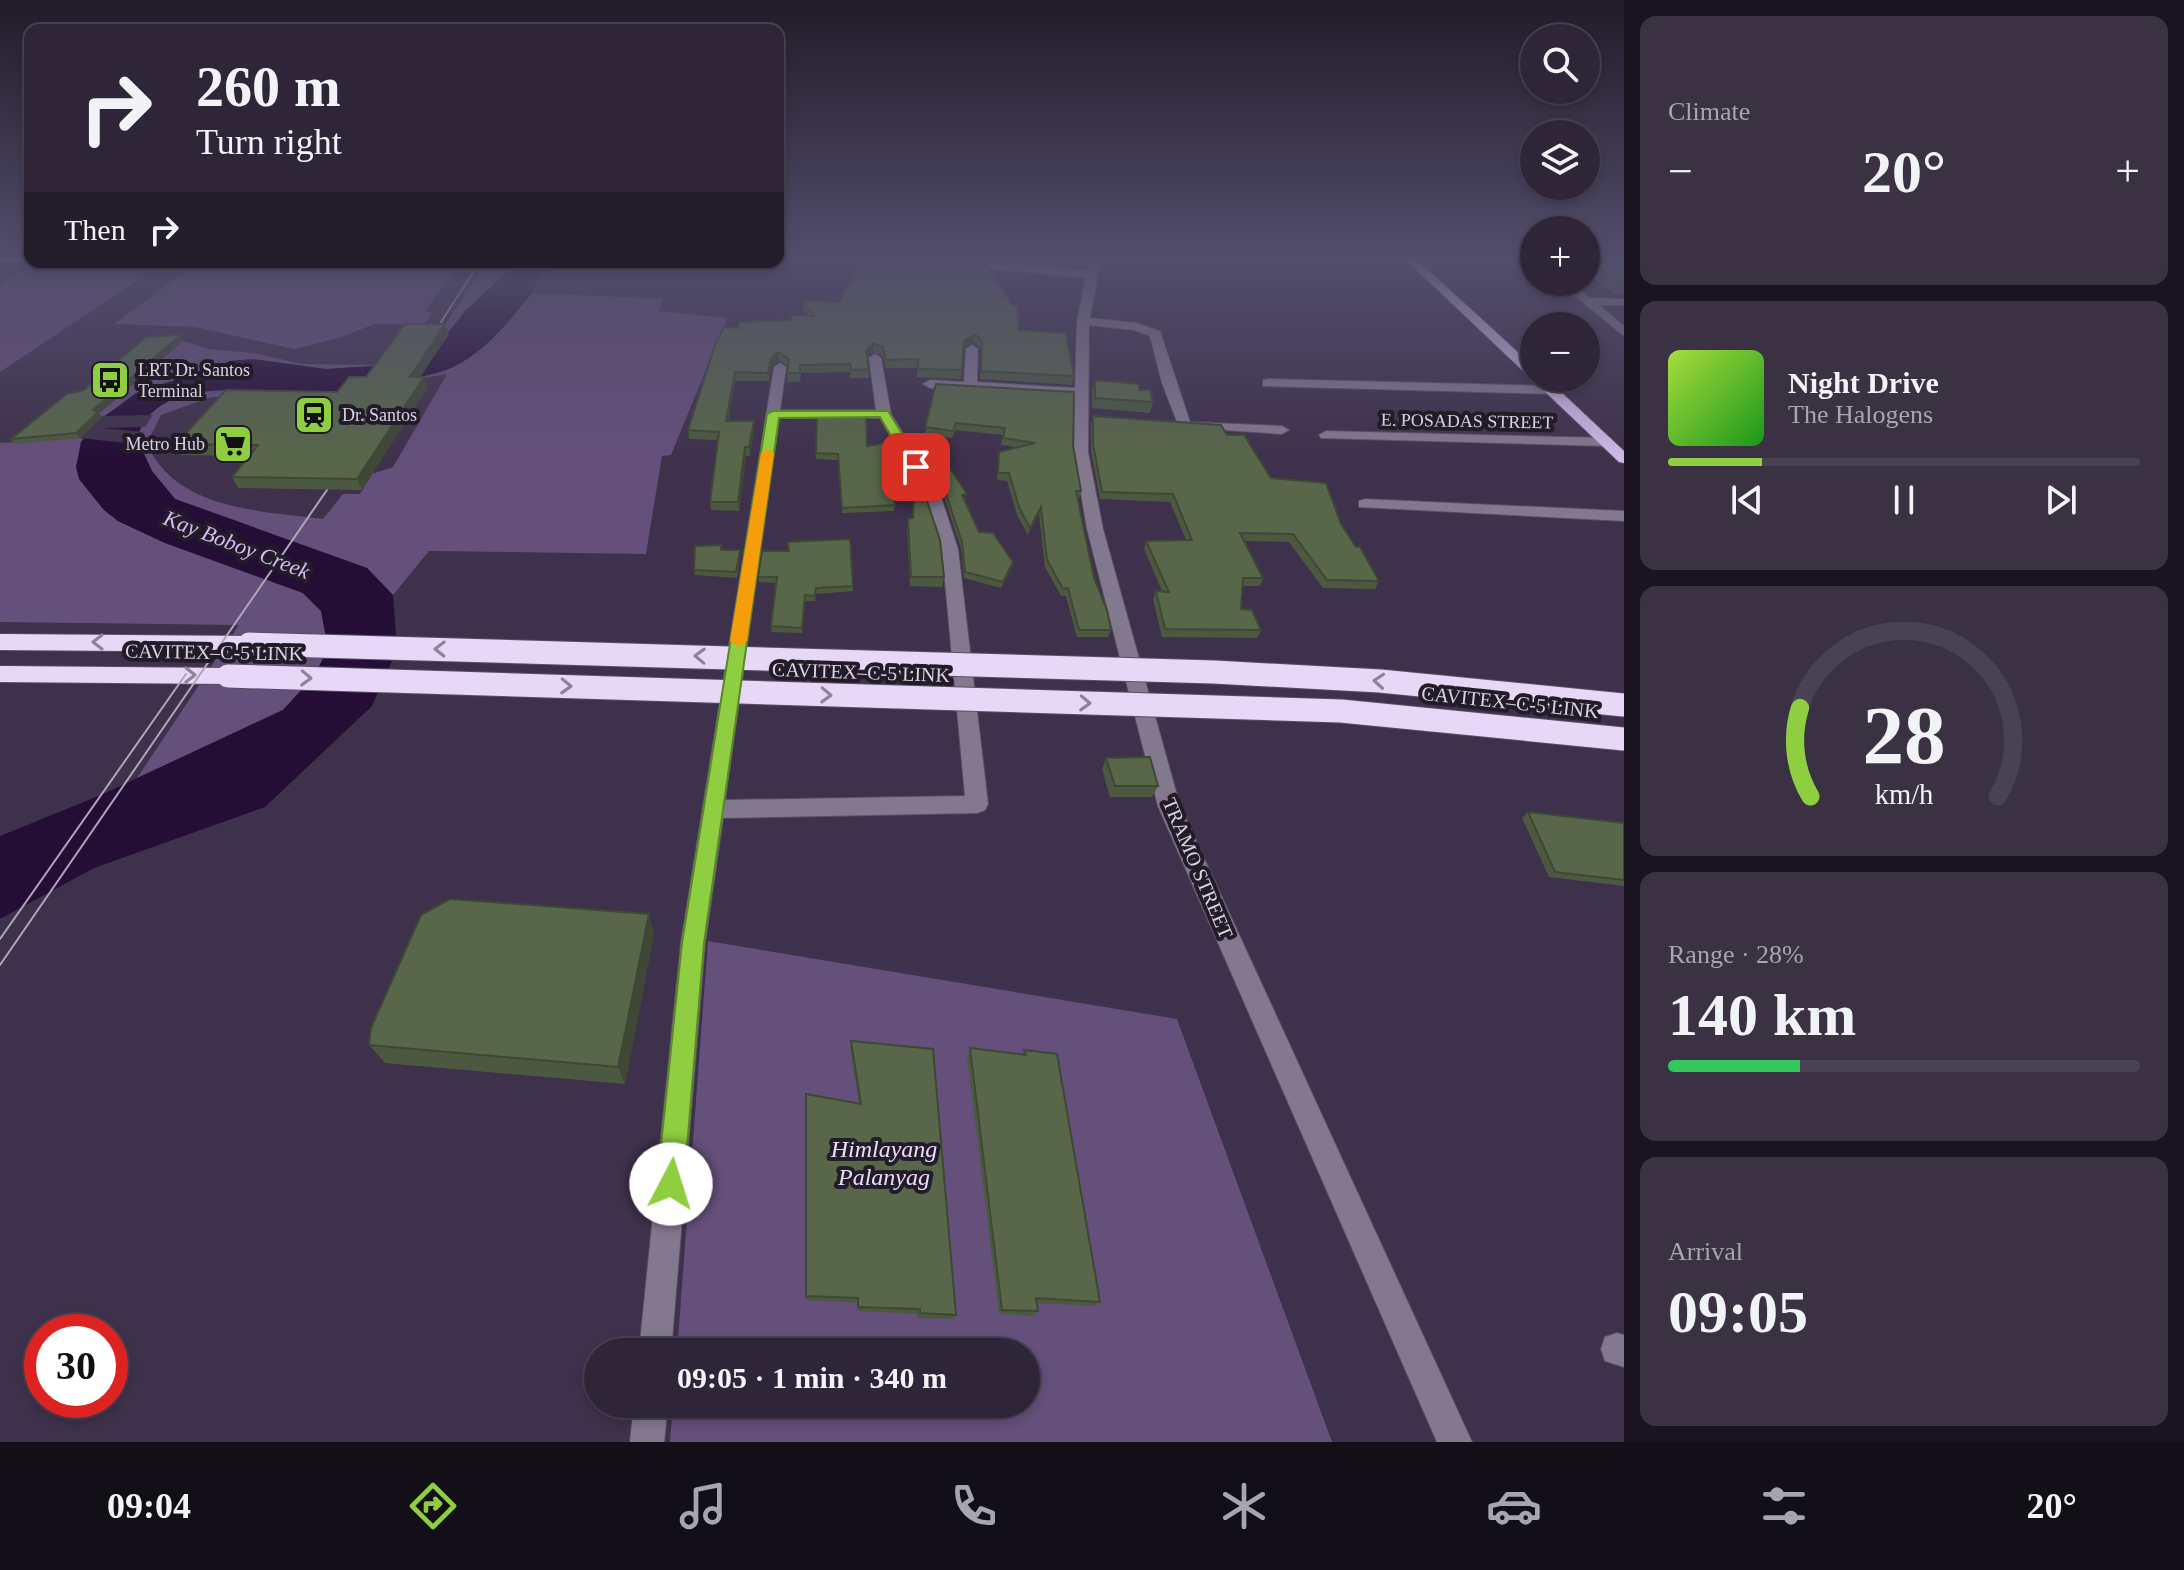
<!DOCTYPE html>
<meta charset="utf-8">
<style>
:root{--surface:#2e2538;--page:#3a3143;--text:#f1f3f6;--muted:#a7a5ae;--line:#494253;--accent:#8fcd41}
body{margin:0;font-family:"Times New Roman",serif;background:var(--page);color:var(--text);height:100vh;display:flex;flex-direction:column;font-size:30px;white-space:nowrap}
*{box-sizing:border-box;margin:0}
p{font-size:26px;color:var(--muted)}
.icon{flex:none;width:44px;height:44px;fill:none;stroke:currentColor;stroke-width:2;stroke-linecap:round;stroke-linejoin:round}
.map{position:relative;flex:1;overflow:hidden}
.panel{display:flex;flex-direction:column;gap:16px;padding:16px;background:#19141f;width:560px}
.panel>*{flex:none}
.banner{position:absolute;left:24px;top:24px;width:760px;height:244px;border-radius:16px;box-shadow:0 4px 12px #0003,0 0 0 2px var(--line);background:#2e2538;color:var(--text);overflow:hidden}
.controls{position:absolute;left:1520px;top:24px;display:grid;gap:16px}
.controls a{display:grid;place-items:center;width:80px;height:80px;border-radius:50%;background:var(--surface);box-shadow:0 4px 12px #0003,0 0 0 2px var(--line);font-size:40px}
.speed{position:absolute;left:24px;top:1314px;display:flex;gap:16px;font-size:40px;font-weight:700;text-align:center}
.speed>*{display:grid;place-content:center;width:104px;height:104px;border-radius:50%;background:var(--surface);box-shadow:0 4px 12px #0003,0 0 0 2px var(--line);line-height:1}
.speed .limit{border:12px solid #d22;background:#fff;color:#111}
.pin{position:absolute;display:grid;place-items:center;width:68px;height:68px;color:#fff;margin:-34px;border-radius:16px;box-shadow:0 4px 12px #0006}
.me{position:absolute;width:88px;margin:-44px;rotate:5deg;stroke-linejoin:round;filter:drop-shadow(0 0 6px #0008)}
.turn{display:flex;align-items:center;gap:28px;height:168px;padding:0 40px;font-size:36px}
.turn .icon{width:104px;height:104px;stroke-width:2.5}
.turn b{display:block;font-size:56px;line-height:68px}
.then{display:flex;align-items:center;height:76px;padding:0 40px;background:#0003;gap:16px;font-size:30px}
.big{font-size:60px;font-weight:700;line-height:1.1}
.panel .card{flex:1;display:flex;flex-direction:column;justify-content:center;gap:12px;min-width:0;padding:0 28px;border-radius:16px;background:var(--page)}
.panel .dial{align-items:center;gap:0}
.dial svg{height:208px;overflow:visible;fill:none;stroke:var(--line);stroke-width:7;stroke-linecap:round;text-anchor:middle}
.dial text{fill:var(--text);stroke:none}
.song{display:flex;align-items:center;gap:24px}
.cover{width:96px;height:96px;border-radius:12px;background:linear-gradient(135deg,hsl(80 70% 55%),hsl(120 70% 35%))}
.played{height:8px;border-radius:4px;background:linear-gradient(90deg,var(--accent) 20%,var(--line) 20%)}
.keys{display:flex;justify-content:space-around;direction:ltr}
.heat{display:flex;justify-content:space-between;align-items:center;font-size:44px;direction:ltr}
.charge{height:12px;border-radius:6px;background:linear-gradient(90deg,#34c759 28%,var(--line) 0)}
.trip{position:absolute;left:584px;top:1338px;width:456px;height:80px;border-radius:40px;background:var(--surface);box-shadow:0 4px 12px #0003,0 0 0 2px var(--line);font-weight:700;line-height:80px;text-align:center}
.tab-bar{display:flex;height:128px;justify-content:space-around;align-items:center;background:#120f16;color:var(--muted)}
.tab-bar .icon{width:56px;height:56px}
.tab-bar .active{color:var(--accent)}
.tab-bar b{font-size:36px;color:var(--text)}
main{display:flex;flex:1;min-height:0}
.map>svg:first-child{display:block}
</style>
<main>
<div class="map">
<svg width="1624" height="1442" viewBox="0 0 1624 1442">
<rect width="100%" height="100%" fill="#3e314b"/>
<g fill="#654f7b" fill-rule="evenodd">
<polygon points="165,262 0,372 0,284 29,267"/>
<polygon points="198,262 460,262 425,311 433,312 425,324 374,324 342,337 294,349 195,327 114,324"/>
<polygon points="486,262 518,262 488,289 447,334 439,334"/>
<path d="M532,293L664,299L659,311L727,318L671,455L662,456L646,554L429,551L393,595L367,568L175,499L152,471L137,439C153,380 235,390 281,391C319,392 418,383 451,368C486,352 509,321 532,293ZM447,374L393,467L372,474L360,494H343L323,519C273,512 208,511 169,475C160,467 153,455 146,445L161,415L211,397L318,396Z"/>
<polygon points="183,341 209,349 253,353 303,364 388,365 326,369 253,359 231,361 150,388 104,416 96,416"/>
<polygon points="80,438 84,439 79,479 104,510 118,521 165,543 303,593 321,611 328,648 315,675 283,710 137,778 239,625 0,622 0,443"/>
<polygon points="708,941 1177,1019 1332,1442 670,1442 673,1404 1026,1404 1026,1352 677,1352"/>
</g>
<path fill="#240e36" d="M518,262H560L536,282L532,293C509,321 485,352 451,368C427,378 340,392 312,393C261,394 155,371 137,439L152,471L175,499L367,568L393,595L397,650L372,706L265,807L94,868L0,919V836L101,795L283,710L315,675L328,648L321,611L303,593L165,543L118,521L104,510L79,479L76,467L81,442L88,433L105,416L136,393L231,361L253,359L326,369L388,365L447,334L465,311Z"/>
<polygon fill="#3e314b" points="153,415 145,427 102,428 143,432 144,445 80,438 102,416"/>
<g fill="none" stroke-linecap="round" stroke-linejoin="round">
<g stroke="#5a4e66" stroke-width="2">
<g id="minor">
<polygon points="893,257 930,257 1088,271 1091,257 1101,257 1090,318 1136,323 1160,331 1190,422 1282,426 1289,430 1282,434 1179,427 1162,383 1150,336 1134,330 1089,325 1088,452 1103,529 1180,806 1472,1442 1437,1442 1158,806 1087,529 1074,452 1075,396 930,388 923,384 930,380 964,382 966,349 972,345 978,349 977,382 1075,388 1077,321 1086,278 898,260"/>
<polygon points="1558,282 1571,282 1590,298 1624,299 1624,305 1599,305 1624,326 1624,336"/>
<path d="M875,354L881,358L891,414L940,494L958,549L988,804L985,810L977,813L723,818L705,943L671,1352H639L681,943L774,367L780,363L786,367L780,410H876L869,358ZM779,418H880L924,494L942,549L965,796L725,800Z"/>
<polygon points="1268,379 1552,386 1559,390 1552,394 1263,386 1263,380"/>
<polygon points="1326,431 1606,438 1613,442 1606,446 1321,438 1319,435"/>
<polygon points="1365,499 1624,511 1624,521 1359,507 1359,501"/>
<polygon points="1617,1333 1624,1335 1624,1367 1605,1361 1601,1349 1605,1337"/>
<polygon points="634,1404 668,1404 664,1442 630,1442"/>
</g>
</g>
<g stroke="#5a4e66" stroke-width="2">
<g id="major">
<polygon points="0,257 30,257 30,261 0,262"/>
<polygon points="1403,257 1414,257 1534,367 1534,378 1546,378 1624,451 1624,463 1619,462"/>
</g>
</g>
<g stroke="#5a4e66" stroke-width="2">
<g id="highway">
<polygon points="0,634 249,636 257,639 260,644 257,649 249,652 0,650"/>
<polygon points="0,666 228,668 236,670 239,676 236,682 228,684 0,682"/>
</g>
</g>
<use href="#minor" fill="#83798f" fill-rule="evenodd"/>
<use href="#major" fill="#cebae6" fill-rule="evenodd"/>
<use href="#highway" fill="#e7d8f8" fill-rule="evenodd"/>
<g stroke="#afa5b9" stroke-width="2">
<polyline points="428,342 480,262"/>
<polyline points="0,939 186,674"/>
<polyline points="0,965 340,471"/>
</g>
<g stroke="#5a4e66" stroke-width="25" stroke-linecap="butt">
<g id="highway-bridge">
<polyline points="249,644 1214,672 1380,681 1624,705"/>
<polyline points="228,676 1341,711 1624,739"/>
</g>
</g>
<use href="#highway-bridge" stroke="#e7d8f8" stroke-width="23"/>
</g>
<g fill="#4c5940">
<polygon points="1586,257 1624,257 1624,293 1613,293 1586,273"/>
<polygon points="803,301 1019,330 1074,376 1072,385 980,379 981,349 974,342 964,348 961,379 917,377 917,368 886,368 883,356 873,352 867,357 869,378 850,378 850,372 801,373 800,382 787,382 788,367 778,360 771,367 769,381 735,381 728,421 754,430 750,456 746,456 739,511 711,510 710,502 718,440 689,439 688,430 739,328 790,320 790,315 808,316 803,309"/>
<polygon points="449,334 420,377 424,377 427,388 362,490 238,488 232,477 249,456 182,455 176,444 337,392"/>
<polygon points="183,340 99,413 102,417 80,438 15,444 11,439 84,390"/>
<polygon points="1095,380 1139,390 1153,402 1150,413 1092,408 1092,391"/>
<polygon points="936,384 1073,445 1081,491 1079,498 1077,498 1094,578 1111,630 1108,637 1077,637 1066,596 1061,596 1045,567 1039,514 1028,535 1017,515 1007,481 997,480 999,452 1017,447 1001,445 1003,435 955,430 952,438 925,434"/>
<polygon points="817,416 867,446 895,505 894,511 842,513 838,460 816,459"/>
<polygon points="1093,416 1227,435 1271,478 1341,524 1379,581 1375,589 1323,588 1289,542 1244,541 1263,578 1260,586 1242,586 1241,609 1261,630 1257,638 1162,637 1153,599 1156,591 1162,591 1144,549 1146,541 1186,540 1170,502 1100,499 1091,452 1091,423"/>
<polygon points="933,471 967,499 964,500 979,532 1012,567 1001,588 964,578 961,548 943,493 933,476"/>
<polygon points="915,473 944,577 942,587 910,586 907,528 908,519 913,518"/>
<polygon points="721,550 740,550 740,556 737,578 695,575 694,570"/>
<polygon points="788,551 853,586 853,591 816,594 815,601 805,601 802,633 771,632 777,583 759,582 758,577"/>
<polygon points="1106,758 1158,786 1152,797 1110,797 1102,769"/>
<polygon points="1528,812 1624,823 1624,886 1549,877 1522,818"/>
<polygon points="654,933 625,1084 385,1063 369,1045"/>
<polygon points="851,1041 956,1315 953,1319 918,1318 917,1314 857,1311 857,1303 806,1300 806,1094 859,1104 850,1049"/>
<polygon points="970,1048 1023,1054 1024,1050 1100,1302 1094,1306 1037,1303 1038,1311 1034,1316 999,1314 967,1056"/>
</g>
<g fill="#3e4834">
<polygon points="445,324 449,334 413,387 410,377"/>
<polygon points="975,334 974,342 963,349 964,341"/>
<polygon points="181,335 183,340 99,413 102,417 80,438 76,433 93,410"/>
<polygon points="874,343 873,352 866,358 866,350"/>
<polygon points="778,352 778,360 771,367 769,381 768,373 771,358"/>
<polygon points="735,372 735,381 726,429 726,421"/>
<polygon points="424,377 427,388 362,490 357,479"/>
<polygon points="754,421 754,430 750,456 749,447"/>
<polygon points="745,447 746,456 739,511 738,502"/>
<polygon points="1041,507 1039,514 1028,535 1030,528"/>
<polygon points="1013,562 1012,567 1001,588 1003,582"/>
<polygon points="649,914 654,933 625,1084 618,1067"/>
</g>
<g fill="#58674a" stroke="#3e4834" stroke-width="2">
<polygon points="861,257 910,257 987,265 1013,306 1017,306 1019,330 1066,333 1074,376 981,371 982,341 975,334 964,341 962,370 918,369 918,359 886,360 883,347 874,343 866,350 869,369 851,370 850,364 800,365 800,373 787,373 789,359 778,352 771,358 768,373 735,372 726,421 754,421 749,447 745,447 738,502 710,502 719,432 688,430 716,342 724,327 739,328 739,322 792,320 790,315 815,316 803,301 840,302"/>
<polygon points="1586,257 1624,257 1624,283 1620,283 1586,258"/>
<polygon points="405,324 445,324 410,377 424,377 357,479 232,477 258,445 176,444 226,390 337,392 349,377 366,377"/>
<polygon points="181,335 93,410 98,412 76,433 11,439 67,394 84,390 146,337"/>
<polygon points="1095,380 1139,384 1139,390 1150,390 1153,402 1095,398"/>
<polygon points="936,384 1074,392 1073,445 1081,491 1076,491 1094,578 1107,610 1111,630 1079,630 1068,588 1063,589 1047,560 1041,507 1030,528 1019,507 1009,473 998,473 999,452 1035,443 1003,438 1005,428 956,423 953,431 925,427"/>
<polygon points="817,416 866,416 867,446 886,443 895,505 842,508 838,454 816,453"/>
<polygon points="1093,416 1221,425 1227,435 1244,435 1271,478 1326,483 1341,524 1356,547 1360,547 1379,581 1327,580 1293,534 1240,533 1263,578 1243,578 1241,609 1252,610 1261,630 1165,629 1156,591 1169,592 1146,541 1192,540 1173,494 1102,492 1093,444"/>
<polygon points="949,467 967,494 962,495 979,532 993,533 1013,562 1003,582 965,572 962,542 944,488 933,471"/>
<polygon points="915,473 922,486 940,540 944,577 911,577 908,519 913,518"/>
<polygon points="850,539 853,586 816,588 815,596 805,595 802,628 771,626 777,577 758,577 762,551 789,551 788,542"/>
<polygon points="721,545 721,550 740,550 736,572 694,570 695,546"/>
<polygon points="1150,757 1158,786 1115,786 1106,758"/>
<polygon points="1528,812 1624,823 1624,880 1555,872"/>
<polygon points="450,899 649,914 618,1067 369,1045 371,1028 421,915"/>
<polygon points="851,1041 933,1049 956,1315 920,1313 920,1309 858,1307 858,1298 806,1296 806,1094 861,1104"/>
<polygon points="970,1048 1026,1055 1024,1050 1057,1054 1100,1302 1036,1298 1038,1311 1002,1310"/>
</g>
<defs><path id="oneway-chevron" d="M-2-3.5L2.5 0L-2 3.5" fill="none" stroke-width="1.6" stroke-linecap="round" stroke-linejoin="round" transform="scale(2)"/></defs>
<g stroke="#8e839a">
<use href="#oneway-chevron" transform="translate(98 642) rotate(-180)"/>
<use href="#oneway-chevron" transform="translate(440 649) rotate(-179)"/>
<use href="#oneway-chevron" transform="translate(700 656) rotate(-178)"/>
<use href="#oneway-chevron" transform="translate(190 675) rotate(1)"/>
<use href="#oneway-chevron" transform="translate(306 678) rotate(2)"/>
<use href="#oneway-chevron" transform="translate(1379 681) rotate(-176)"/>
<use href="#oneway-chevron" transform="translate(566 686) rotate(2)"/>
<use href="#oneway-chevron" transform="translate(826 695) rotate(2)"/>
<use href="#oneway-chevron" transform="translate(1085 703) rotate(2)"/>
</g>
<linearGradient id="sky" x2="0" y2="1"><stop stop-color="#221b29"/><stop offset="0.56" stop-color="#524e6c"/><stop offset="1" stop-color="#524e6c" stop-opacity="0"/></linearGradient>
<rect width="1624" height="459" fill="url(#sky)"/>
<polygon fill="#8fcd41" stroke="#5d852a" stroke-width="2" points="888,411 923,467 921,470 911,470 880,417 779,418 704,943 684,1184 680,1193 671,1197 661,1193 657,1184 682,943 767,414 773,411"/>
<polygon fill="#f59e0b" points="767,449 774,453 747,641 739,647 730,641 761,453"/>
<defs>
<g id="bus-square" transform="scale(2)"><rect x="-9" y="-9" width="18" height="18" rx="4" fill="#8fcd41" stroke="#221c28"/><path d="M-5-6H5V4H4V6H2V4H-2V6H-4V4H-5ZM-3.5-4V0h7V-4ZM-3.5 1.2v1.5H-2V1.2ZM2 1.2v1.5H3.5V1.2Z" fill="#111"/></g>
<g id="station-square" transform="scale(2)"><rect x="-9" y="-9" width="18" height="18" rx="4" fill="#8fcd41" stroke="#221c28"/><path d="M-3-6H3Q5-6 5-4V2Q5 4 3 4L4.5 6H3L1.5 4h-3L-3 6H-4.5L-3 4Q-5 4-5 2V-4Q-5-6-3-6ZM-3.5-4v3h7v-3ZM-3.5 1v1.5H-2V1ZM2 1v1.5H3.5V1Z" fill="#111"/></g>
<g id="supermarket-square" transform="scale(2)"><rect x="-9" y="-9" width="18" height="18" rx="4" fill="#8fcd41" stroke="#221c28"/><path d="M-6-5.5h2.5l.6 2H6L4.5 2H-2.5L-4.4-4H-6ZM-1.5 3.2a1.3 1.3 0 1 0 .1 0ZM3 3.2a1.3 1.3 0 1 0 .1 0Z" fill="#111"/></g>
</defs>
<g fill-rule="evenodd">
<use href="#bus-square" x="110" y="380"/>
<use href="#station-square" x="314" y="415"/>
<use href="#supermarket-square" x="233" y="444"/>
</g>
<g text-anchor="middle" stroke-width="8" stroke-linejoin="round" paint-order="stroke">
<g font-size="18" fill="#dad2e3" stroke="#221c28" text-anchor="start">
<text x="138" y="376">LRT Dr. Santos<tspan x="138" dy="21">Terminal</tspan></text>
<text x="342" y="421">Dr. Santos</text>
<text x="205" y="450" text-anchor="end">Metro Hub</text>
</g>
<g font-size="18" fill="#dad2e3" stroke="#221c28">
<text transform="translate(1467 421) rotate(1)" y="6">E. POSADAS STREET</text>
</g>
<g font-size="20" fill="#dad2e3" stroke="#221c28">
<text transform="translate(214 652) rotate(1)" y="7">CAVITEX–C-5 LINK</text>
<text transform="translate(861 672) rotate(2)" y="7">CAVITEX–C-5 LINK</text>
<text transform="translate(1510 702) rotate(6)" y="7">CAVITEX–C-5 LINK</text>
<text transform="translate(1198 868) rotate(67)" y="7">TRAMO STREET</text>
</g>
<g font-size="22" font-style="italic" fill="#d7bcf6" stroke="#221c28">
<text transform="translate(237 544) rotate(21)" y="8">Kay Boboy Creek</text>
</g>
<g font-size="24" font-style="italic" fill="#ebddfb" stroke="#221c28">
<text x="884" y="1157">Himlayang<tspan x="884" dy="28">Palanyag</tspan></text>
</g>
</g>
</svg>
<div class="controls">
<a><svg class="icon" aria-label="search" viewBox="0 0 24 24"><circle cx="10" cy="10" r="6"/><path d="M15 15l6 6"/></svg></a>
<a><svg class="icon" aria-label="layers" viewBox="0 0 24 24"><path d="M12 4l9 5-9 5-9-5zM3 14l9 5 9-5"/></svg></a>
<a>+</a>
<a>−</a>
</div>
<div class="speed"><div class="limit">30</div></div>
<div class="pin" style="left:916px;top:467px;background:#d93025"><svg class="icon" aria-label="arrive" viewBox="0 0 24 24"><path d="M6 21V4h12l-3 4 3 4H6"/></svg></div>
<svg class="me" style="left:671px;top:1184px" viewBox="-20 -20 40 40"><circle r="19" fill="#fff"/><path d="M0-13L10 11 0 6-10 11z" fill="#8fcd41"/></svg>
<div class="trip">09:05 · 1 min · 340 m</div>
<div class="banner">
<div class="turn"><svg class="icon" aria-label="right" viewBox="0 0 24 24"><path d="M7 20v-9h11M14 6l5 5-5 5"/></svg><div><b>260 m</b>Turn right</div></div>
<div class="then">Then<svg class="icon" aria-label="right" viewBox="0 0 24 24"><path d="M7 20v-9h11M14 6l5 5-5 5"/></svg></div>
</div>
</div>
<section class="panel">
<div class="card"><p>Climate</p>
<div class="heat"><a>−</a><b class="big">20°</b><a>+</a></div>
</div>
<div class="card">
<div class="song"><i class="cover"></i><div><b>Night Drive</b><p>The Halogens</p></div></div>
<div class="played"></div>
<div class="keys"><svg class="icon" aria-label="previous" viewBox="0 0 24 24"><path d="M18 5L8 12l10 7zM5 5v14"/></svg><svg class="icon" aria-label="pause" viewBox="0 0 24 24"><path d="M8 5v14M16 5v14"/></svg><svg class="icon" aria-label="next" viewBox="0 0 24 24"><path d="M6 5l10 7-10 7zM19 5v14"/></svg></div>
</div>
<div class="card dial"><svg viewBox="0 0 100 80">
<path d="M14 69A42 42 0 1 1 86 69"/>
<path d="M14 69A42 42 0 0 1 10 35" stroke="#8fcd41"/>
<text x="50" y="56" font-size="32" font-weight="700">28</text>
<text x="50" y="72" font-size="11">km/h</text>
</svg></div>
<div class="card"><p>Range · 28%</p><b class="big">140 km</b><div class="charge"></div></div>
<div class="card"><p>Arrival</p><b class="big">09:05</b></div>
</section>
</main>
<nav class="tab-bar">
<b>09:04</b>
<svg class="icon active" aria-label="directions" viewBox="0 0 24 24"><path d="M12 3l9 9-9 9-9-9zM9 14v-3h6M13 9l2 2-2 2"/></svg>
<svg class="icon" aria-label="music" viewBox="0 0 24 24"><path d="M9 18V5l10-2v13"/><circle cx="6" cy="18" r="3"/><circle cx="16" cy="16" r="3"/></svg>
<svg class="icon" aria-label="phone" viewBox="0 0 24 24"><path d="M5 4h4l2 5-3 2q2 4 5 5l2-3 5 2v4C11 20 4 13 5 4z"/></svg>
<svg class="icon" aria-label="climate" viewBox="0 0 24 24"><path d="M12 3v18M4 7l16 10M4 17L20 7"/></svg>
<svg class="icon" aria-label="car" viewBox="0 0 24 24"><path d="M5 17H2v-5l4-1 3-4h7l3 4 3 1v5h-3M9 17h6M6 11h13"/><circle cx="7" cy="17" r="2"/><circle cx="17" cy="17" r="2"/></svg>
<svg class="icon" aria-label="filters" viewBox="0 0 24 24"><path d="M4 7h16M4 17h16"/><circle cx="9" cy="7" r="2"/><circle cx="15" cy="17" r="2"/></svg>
<b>20°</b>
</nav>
